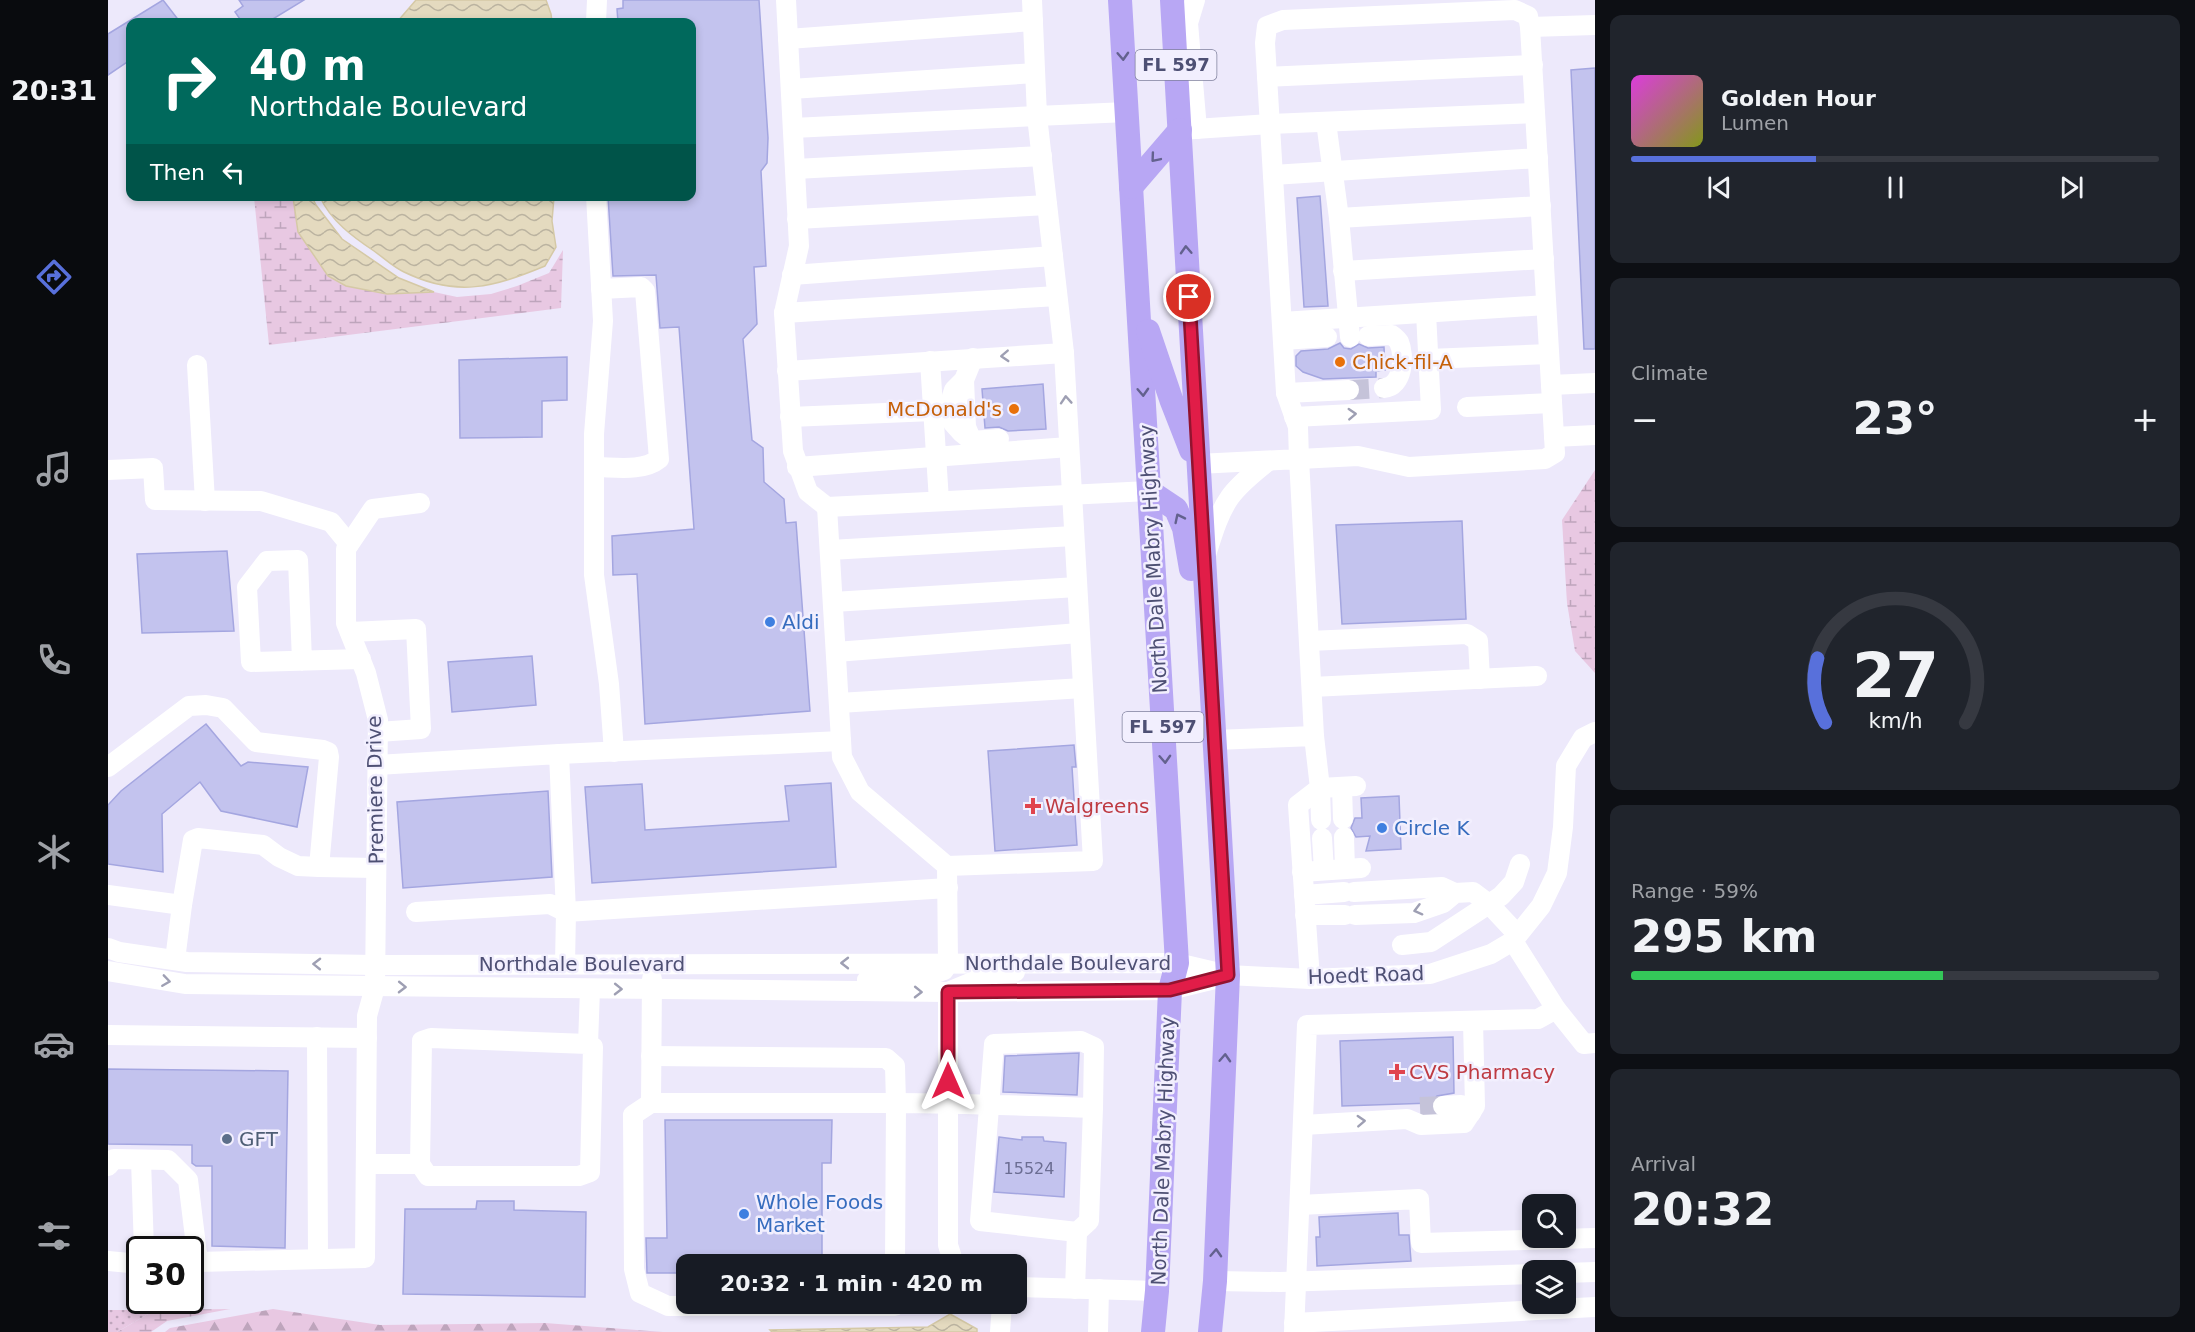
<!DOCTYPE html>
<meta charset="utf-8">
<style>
:root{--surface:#171b24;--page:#20242c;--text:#f1f3f6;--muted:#9ea1a6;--line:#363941;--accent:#5870db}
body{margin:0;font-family:"DejaVu Sans",sans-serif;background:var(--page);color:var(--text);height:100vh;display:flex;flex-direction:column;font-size:22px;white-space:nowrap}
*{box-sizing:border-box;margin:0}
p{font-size:20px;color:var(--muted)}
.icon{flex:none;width:33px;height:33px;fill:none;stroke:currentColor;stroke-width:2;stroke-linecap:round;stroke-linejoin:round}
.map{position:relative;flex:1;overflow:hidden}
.sheet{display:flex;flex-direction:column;gap:15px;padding:15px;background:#0d0f14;width:600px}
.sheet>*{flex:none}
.top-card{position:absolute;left:18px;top:18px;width:570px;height:183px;border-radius:12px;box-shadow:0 3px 9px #0003;background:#00695c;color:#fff;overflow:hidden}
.buttons{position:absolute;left:1414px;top:1194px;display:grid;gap:12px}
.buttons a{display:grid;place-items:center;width:54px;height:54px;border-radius:12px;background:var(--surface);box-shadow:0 3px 9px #0003;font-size:30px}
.speed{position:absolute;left:18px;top:1236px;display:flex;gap:12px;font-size:30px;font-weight:700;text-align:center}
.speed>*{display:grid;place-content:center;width:78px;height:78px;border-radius:50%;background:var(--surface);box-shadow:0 3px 9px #0003;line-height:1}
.speed .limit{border:3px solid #111;border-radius:9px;background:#fff;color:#111}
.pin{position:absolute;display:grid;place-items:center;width:51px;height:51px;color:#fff;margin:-26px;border:3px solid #fff;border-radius:50%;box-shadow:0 2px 6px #0007}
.me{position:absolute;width:66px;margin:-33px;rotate:0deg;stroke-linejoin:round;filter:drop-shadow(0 0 4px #0008)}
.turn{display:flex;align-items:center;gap:21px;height:126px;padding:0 24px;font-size:27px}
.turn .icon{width:78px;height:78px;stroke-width:2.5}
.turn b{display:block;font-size:42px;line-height:51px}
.then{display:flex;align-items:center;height:57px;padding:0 24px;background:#0003;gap:12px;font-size:22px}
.big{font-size:45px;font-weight:700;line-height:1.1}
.sheet .card{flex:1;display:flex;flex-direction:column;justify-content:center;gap:9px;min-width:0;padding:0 21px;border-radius:12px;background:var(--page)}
.sheet .dial{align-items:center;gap:0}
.dial svg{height:156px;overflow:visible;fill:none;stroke:var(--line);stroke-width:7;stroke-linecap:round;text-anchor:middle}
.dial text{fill:var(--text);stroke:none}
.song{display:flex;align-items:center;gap:18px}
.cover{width:72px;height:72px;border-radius:9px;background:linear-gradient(135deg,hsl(300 70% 55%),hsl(70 70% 35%))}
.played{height:6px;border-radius:3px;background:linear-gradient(90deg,var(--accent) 35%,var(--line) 35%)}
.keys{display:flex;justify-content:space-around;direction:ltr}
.heat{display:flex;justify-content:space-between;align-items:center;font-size:33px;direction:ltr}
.charge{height:9px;border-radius:4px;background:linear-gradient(90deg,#34c759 59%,var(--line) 0)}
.trip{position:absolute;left:568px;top:1254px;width:351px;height:60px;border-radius:12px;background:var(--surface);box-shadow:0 3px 9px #0003;font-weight:700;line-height:60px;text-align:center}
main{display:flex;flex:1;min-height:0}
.dock{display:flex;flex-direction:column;width:108px;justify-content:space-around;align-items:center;background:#090b0e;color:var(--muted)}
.dock .icon{width:42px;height:42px}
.dock .on{color:var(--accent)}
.dock b{font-size:27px;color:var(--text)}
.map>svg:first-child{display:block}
</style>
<main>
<nav class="dock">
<b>20:31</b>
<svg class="icon on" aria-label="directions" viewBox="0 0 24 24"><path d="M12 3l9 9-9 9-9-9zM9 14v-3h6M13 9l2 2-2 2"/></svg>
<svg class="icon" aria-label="music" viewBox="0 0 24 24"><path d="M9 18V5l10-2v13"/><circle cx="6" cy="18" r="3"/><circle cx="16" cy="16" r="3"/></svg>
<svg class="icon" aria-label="phone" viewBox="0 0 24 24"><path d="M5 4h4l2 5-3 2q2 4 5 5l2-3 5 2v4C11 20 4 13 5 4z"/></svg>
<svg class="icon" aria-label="climate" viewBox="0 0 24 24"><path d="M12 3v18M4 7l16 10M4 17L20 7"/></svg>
<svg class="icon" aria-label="car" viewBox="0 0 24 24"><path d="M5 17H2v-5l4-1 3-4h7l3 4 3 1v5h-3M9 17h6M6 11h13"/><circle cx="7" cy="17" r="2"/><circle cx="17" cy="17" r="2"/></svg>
<svg class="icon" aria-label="filters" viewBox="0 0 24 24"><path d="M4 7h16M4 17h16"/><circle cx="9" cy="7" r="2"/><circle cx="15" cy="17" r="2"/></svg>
</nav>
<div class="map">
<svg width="1487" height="1332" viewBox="0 0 1487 1332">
<defs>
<pattern id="forest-firs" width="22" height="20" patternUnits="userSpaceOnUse" patternTransform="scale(1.5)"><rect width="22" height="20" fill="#e8c8e2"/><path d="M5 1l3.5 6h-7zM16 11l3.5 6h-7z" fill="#bea5bc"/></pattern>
<pattern id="wetland-marsh" width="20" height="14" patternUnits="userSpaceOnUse" patternTransform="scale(1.5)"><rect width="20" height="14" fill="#e8c8e2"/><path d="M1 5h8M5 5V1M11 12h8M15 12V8" fill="none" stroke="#bea5bc"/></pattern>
<pattern id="park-dots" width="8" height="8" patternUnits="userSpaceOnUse" patternTransform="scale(1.5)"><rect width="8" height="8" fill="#e8c8e2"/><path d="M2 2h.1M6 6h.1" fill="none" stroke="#bea5bc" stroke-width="1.8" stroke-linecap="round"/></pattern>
<pattern id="water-waves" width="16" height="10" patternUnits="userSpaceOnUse" patternTransform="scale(1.5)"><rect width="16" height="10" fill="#e4dabf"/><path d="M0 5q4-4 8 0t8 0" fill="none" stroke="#bbb3a0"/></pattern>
</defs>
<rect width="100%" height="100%" fill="#ede9fb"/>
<polygon fill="url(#forest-firs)" points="165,1309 272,1325 437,1323 555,1332 57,1332 62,1328"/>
<g fill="url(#wetland-marsh)">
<polygon points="146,197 185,197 190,232 279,294 326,292 349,297 383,294 409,286 441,273 455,250 453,308 161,345"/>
<polygon points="1487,470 1487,673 1467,651 1459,603 1454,520"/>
<polygon points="122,1309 59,1321 43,1332 9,1332 47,1310"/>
</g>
<polygon fill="url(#park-dots)" points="0,1310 47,1310 9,1332 0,1332"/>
<g fill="url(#water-waves)" stroke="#d5c9a6" stroke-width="1.5">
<polygon points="308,0 438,0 443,14 444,22 289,22"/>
<polygon points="185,197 204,197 208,205 234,239 291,278 326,292 279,294 238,286 220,276 190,232"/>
<path d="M212,197H446L444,221L448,247L437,266C386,287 349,298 296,272C285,267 276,258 266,251C245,237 223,221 212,197Z"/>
<polygon points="842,1314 869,1329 869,1332 664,1332 662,1330 820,1327"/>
</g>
<g fill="#c3c3ee" stroke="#a4a6e0" stroke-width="1.5">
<polygon points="55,0 72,22 22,22 22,60 0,75 0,34"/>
<polygon points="131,0 196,0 160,22 134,22 127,12 135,6"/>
<polygon points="515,0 651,0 660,138 659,163 653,171 658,266 646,267 649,324 635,339 644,440 655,448 656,482 676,499 678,523 688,522 702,711 537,724 529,574 505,575 504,536 586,529 571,327 552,328 548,275 505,276 500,196 584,196 584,22 510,22 509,9 515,8"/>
<polygon points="1487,68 1487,349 1476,349 1463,70"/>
<polygon points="1212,196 1220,306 1196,307 1189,198"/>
<polygon points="1232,343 1236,348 1243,349 1251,344 1260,348 1276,347 1277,370 1268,371 1268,377 1215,379 1195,372 1188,366 1188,356 1193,351 1220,349"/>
<polygon points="459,357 459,400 434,401 434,437 352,438 351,360"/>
<polygon points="935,384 938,429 900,431 891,427 877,428 874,389"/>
<polygon points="1354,521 1358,619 1234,624 1228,525"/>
<polygon points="119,551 126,631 34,633 29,554"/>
<polygon points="424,656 428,705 344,712 340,662"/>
<polygon points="98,724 133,766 140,762 200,767 189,827 113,811 92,782 54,814 55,872 0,864 0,805 13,791"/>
<polygon points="966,745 968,767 964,767 969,845 887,851 880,751"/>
<polygon points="723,783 728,867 484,883 477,787 534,784 537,830 681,821 677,786"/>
<polygon points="440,791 444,877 295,888 289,802"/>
<polygon points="1291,796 1293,849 1258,851 1262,836 1248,837 1243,828 1247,818 1254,818 1253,798"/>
<polygon points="1345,1037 1346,1093 1329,1096 1324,1103 1234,1106 1232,1041"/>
<polygon points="971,1053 969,1095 895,1092 897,1056"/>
<polygon points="0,1069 180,1071 177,1248 104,1246 104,1166 88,1166 84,1163 84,1145 0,1144"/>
<polygon points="557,1120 724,1120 723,1163 714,1163 714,1264 579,1264 579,1273 539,1273 538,1238 559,1238"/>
<polygon points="891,1137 914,1140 914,1137 935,1137 936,1141 958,1143 956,1197 886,1192"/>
<polygon points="369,1201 406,1201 406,1210 478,1212 477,1297 295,1294 297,1209 368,1209"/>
<polygon points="1290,1213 1291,1235 1301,1235 1303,1261 1209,1266 1208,1237 1212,1237 1211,1217"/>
</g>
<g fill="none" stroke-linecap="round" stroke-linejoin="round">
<g stroke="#c5c3d9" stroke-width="20" stroke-dasharray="20 10" stroke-linecap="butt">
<polyline points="1241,390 1276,388"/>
<polyline points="1312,1107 1335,1106"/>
</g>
<g stroke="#fff" stroke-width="20">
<polyline points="678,0 691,246 676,313 685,451 700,492 719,507"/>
<polyline points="924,0 929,116 1019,112"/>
<polyline points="1087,0 1080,23 1089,129"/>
<polyline points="488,22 489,0"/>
<polyline points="1422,27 1487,25"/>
<polyline points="680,39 925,21"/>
<polyline points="1159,77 1425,65"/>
<polyline points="683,89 927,73"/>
<polyline points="1218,122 1231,218 1242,337"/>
<polyline points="685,128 929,116 956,353 985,861 839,866"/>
<polyline points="1072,130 1162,124 1427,113"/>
<polyline points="687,169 934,156"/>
<polyline points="1165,175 1430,158"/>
<polyline points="488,196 495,321 486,434 486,575 501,684 506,752"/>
<polyline points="1231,218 1433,206"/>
<polyline points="689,219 939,205"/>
<polyline points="1235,271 1436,259"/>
<polyline points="684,275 945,256"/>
<polyline points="676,313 949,296"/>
<polyline points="1174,322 1438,305"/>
<path d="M1260,336L1284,335C1286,337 1289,339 1291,342C1297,356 1295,387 1276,388"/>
<polyline points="1175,340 1219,337"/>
<polyline points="865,358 856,380 846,390 841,406 845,423 854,433 864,441 891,439"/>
<polyline points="1321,359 1441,354"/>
<polyline points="822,361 831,501"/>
<polyline points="89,365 97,501"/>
<polyline points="679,371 956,353"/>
<polyline points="856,380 858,427 864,441"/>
<polyline points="1443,385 1487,383"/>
<polyline points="1178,393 1241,390"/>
<polyline points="1359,407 1444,403"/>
<polyline points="682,417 825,411"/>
<polyline points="1186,417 1323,410 1318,313"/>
<polyline points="1446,437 1487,435"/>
<polyline points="1090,464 1191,459 1190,427 1178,393 1157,43 1159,26 1175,20 1407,10 1420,16 1422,27 1447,453 1437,459 1301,467 1250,456 1191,459 1206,736"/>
<path d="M487,467C506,467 535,472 551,459L537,291L533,287L493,289"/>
<polyline points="689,467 961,447"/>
<polyline points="0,470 45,468 47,500 153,501 223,522 241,544"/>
<polyline points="722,550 966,536"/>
<path d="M1098,555C1104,536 1110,514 1122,497C1132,483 1147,472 1160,461"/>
<polyline points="725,602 969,587"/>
<polyline points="242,632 308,629 313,729 270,732"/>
<polyline points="1201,641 1359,634 1370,641 1372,679"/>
<polyline points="728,652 971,633"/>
<polyline points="194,661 190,560 159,561 139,587 143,662 253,659"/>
<polyline points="1204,687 1429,676"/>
<polyline points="731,703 975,688"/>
<polyline points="1107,740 1206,736 1212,788 1190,805 1202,979"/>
<polyline points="451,754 733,741"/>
<polyline points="269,765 451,754 458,912 442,904 308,912"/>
<polyline points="0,767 81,706 98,705 115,708 148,742 215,750 220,752 221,757 211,867 190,866 171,857 155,845 90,838 85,840 74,905 67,960"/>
<polyline points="1234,787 1235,819"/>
<polyline points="1213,820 1212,788 1248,786"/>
<polyline points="1236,837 1237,869"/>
<polyline points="1214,838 1216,870"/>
<polyline points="211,867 268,868"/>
<polyline points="1194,872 1253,868"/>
<polyline points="1246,892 1334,887 1347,893"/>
<polyline points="0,895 74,905"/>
<polyline points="1196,895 1236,892"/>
<polyline points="1197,915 1237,915"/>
<polyline points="1247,915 1306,913 1335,903 1347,893 1365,892 1381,904 1409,934"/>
<polyline points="1405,941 1448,1009 1476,1044 1487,1043"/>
<polyline points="1294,945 1323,942 1381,904 1393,896 1406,882 1412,864"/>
<polyline points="0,948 11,952 79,962 267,965 1069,963 1120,975 1202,979 1322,974 1383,954 1405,941 1433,906 1449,873 1455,827 1458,766 1475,738 1487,732"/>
<polyline points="457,964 458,912 840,888"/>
<polyline points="0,971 77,984 840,992 1062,990 1115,977"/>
<polyline points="544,979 543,1103 525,1115 526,1269 532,1293 560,1306 787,1306"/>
<polyline points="759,980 822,975 836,970 840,963 839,866 752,792 734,757 719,507 1041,491"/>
<polyline points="0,1035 259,1038"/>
<polyline points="209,1037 210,1259"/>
<polyline points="480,1044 482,989"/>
<polyline points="543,1103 788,1103 787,1066 778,1058 543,1056"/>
<polyline points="1335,1106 1353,1105 1363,1113"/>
<polyline points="1195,1125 1299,1119 1313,1125 1356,1123 1367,1106 1365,1021"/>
<polyline points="33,1160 36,1250"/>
<polyline points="258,1164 312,1164 314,1041 323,1038 480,1044 485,1047 482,1172 471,1176 320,1176 312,1164"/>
<polyline points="0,1166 6,1159 60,1160 80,1180 90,1262 257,1258 259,1016 267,987 270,720 258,673 238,623 238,549 265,509 312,503"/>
<polyline points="1192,1205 1311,1199 1313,1243 1487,1238"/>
<polyline points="969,1232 981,1221 985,1108"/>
<polyline points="0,1261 32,1264"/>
<path d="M787,1264L788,1103C853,1103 919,1106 985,1108L986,1047L973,1041L886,1044L872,1221L969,1232L967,1289"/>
<polyline points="846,1264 840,1245 840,992 874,978 907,972"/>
<polyline points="1458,1273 1487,1272"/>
<polyline points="1107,1281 1172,1282 1425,1274"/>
<polyline points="909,1287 1049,1291"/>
<polyline points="1186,1323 1487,1307"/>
<polyline points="892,1332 894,1304"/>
<polyline points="990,1332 991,1289"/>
<polyline points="1186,1332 1199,1025 1430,1019 1448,1009"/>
</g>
<g stroke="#b8a7f4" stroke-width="24">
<polyline points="1012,0 1069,963 1062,990 1049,1291 1045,1332"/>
<polyline points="1064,0 1120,975 1107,1281 1102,1332"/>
<polyline points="1023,187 1072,130"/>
<polyline points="1040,331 1063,399 1083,450"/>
<polyline points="1041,491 1068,509 1076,528 1083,569"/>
</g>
</g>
<defs><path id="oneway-chevron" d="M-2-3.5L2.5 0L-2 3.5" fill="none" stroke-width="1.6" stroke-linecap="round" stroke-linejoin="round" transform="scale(1.5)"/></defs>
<g stroke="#63618e">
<use href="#oneway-chevron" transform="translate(1015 56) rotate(87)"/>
<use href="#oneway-chevron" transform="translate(1047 158) rotate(130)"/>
<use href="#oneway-chevron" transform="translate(1078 250) rotate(-93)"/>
<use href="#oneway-chevron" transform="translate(1035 392) rotate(87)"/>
<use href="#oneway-chevron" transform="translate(1071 518) rotate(-116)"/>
<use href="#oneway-chevron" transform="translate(1057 759) rotate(87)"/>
<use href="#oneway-chevron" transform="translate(1117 1058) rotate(-87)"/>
<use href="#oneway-chevron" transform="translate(1108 1253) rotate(-87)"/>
</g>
<g stroke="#9e9fb3">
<use href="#oneway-chevron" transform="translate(897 356) rotate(177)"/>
<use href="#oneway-chevron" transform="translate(958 400) rotate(-94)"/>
<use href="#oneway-chevron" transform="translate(1244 414) rotate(-3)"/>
<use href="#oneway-chevron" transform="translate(1310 910) rotate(165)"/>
<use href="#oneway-chevron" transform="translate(737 963) rotate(180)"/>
<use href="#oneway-chevron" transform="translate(209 964) rotate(-179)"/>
<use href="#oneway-chevron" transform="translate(58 981) rotate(8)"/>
<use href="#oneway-chevron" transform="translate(294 987) rotate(1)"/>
<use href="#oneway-chevron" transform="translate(510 989) rotate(1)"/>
<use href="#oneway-chevron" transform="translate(810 992) rotate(1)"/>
<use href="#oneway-chevron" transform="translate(1253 1121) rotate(-3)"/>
</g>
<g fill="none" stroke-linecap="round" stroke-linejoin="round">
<g stroke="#92132f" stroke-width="15">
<polyline id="route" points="840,1081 840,992 1062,990 1120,975 1081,297"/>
</g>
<use href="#route" stroke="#e11d48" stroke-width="10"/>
</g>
<g fill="#e8710a" stroke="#f2effe" stroke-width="2">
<circle cx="1232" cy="362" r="6"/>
<circle cx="906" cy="409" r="6"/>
</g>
<g fill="#3f7fe0" stroke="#f2effe" stroke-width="2">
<circle cx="662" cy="622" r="6"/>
<circle cx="1274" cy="828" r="6"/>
<circle cx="636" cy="1214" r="6"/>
</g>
<g fill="#e0444e" stroke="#f2effe" stroke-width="2">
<path d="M922 797h6v6h6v6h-6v6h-6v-6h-6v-6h6z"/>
<path d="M1286 1063h6v6h6v6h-6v6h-6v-6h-6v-6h6z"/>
</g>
<circle fill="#5c6f8a" stroke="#f2effe" stroke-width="2" cx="119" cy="1139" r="6"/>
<g text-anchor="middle" stroke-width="5" stroke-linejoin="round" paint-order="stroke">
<g font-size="16" fill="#6b6d92">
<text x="921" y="1174">15524</text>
</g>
<g fill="#f2effe" stroke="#7f809d" stroke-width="1.5">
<rect x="1027.5" y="50" width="81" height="30" rx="4.5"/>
<rect x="1014.5" y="712" width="81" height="30" rx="4.5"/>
</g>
<g font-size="18" font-weight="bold" fill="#4e5074">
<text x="1068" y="71">FL 597</text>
<text x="1055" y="733">FL 597</text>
</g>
<g font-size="20" fill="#c56008" stroke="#f2effe" text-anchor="start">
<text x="1244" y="369">Chick-fil-A</text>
<text x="894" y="416" text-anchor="end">McDonald's</text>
</g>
<g font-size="20" fill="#4e5074" stroke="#f2effe">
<text transform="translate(1045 559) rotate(-93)" y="7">North Dale Mabry Highway</text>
<text transform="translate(267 790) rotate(-91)" y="7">Premiere Drive</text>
<text x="960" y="970">Northdale Boulevard</text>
<text x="474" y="971">Northdale Boulevard</text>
<text transform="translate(1258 975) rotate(-2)" y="7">Hoedt Road</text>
<text transform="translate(1055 1151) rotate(-88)" y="7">North Dale Mabry Highway</text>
</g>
<g font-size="20" fill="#366cbe" stroke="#f2effe" text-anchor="start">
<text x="674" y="629">Aldi</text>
<text x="1286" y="835">Circle K</text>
<text x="648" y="1209">Whole Foods<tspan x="648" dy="23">Market</tspan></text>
</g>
<g font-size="20" fill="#be3a42" stroke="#f2effe" text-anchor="start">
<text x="937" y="813">Walgreens</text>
<text x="1301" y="1079">CVS Pharmacy</text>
</g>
<g font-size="20" fill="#4e5e75" stroke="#f2effe" text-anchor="start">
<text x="131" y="1146">GFT</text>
</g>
</g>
</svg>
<div class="buttons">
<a><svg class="icon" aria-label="search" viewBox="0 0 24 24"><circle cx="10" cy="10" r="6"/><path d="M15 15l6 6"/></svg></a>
<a><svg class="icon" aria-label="layers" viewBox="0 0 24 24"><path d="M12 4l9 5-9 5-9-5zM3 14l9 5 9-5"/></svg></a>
</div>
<div class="speed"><div class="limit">30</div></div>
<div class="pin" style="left:1081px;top:297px;background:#d93025"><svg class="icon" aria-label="arrive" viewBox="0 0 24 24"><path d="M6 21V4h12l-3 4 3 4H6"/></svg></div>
<svg class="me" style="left:840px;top:1081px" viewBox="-20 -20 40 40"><path d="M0-17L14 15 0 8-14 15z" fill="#e11d48" stroke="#fff" stroke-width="4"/></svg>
<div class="trip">20:32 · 1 min · 420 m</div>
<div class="top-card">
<div class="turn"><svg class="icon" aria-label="right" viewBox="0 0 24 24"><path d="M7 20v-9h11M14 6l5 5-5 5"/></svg><div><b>40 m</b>Northdale Boulevard</div></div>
<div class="then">Then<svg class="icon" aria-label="left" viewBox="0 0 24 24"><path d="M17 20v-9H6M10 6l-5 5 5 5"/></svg></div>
</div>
</div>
<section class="sheet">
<div class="card">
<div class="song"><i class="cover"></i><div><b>Golden Hour</b><p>Lumen</p></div></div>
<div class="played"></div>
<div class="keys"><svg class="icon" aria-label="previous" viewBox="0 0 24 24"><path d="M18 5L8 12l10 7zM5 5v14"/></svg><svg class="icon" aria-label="pause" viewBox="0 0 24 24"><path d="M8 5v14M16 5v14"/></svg><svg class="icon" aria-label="next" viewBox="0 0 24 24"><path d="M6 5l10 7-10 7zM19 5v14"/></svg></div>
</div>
<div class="card"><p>Climate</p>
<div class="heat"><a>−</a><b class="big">23°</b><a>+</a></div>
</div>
<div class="card dial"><svg viewBox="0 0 100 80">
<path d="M14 69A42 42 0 1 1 86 69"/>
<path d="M14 69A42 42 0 0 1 10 36" stroke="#5870db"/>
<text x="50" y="56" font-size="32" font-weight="700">27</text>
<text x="50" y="72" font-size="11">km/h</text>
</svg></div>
<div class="card"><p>Range · 59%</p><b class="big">295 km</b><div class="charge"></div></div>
<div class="card"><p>Arrival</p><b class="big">20:32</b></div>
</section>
</main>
